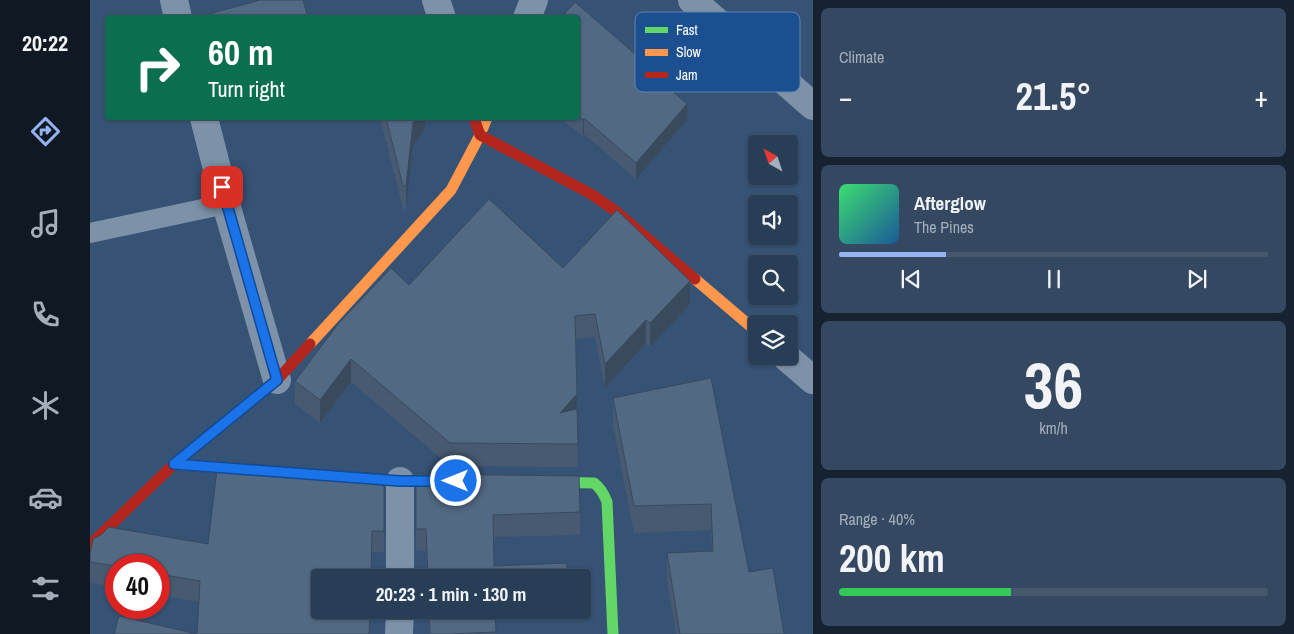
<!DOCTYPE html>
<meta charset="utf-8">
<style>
:root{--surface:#283e57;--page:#344961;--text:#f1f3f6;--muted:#a5aeba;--line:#44576d;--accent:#95b2f1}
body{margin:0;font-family:"Archivo Narrow",sans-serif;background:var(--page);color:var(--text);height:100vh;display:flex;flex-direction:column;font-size:19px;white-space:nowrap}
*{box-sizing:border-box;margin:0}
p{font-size:16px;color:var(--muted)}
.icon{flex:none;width:28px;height:28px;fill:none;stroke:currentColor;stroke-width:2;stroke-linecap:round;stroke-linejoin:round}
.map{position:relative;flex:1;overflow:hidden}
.details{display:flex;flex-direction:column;gap:8px;padding:8px;background:#162230;width:481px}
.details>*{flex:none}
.guide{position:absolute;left:15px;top:15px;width:475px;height:105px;border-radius:5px;box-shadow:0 1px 4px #0004,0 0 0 1px var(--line);background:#0b6e4f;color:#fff;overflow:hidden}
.needle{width:32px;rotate:320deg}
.buttons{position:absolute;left:658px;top:135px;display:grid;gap:10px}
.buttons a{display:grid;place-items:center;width:50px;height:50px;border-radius:5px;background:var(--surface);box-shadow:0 1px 4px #0004,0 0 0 1px var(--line);font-size:25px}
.speed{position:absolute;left:15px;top:554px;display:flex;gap:10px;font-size:25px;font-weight:700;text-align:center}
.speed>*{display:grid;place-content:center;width:65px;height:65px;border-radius:50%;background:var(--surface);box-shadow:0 1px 4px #0004,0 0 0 1px var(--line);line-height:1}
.speed .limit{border:8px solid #d22;background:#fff;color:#111}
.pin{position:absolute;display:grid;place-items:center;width:42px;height:42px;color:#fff;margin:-21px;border-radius:10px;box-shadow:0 2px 8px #0006}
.me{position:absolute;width:55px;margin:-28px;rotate:270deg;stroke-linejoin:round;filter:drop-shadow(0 0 4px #0008)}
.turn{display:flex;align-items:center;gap:18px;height:105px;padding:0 20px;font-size:22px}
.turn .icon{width:65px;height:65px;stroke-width:2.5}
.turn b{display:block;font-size:35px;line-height:42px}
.big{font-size:38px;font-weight:700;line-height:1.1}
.details .widget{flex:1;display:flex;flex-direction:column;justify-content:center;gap:8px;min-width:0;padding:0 18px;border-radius:8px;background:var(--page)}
.details .dial{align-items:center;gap:0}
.dial b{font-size:65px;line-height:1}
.song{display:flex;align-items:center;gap:15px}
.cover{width:60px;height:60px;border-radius:8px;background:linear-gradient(135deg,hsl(140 70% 55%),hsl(210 70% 35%))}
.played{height:5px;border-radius:2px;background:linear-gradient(90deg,var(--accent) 25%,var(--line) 25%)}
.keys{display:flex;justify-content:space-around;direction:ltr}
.heat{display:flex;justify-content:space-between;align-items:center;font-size:28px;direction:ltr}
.charge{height:8px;border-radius:4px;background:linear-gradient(90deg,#34c759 40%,var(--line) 0)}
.trip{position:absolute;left:221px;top:569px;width:280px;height:50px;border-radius:5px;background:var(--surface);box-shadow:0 1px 4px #0004,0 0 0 1px var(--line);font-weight:700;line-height:50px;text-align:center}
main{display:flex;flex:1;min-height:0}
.menu{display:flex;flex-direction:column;width:90px;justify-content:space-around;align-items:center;background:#101923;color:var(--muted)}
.menu .icon{width:35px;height:35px}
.menu .on{color:var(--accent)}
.menu b{font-size:22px;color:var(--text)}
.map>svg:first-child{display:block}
</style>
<main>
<nav class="menu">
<b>20:22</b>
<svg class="icon on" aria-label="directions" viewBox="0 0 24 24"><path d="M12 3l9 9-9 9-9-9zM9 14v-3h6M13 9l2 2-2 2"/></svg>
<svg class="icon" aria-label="music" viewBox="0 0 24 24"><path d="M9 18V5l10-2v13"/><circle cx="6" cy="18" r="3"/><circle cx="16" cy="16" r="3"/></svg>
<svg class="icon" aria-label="phone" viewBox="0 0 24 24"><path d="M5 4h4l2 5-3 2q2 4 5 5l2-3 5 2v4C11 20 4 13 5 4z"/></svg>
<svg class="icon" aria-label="climate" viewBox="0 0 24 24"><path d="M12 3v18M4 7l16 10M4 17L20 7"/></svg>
<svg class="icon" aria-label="car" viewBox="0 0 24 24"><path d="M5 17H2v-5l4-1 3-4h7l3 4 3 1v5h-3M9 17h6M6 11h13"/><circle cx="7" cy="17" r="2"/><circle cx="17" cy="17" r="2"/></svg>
<svg class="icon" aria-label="filters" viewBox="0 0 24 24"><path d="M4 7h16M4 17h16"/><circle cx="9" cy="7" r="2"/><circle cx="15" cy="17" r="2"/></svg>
</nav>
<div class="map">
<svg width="723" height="634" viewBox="0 0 723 634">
<rect width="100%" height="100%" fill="#365274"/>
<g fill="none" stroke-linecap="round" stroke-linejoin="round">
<polyline stroke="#7d92a8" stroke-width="20" points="0,233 136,204"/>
<g stroke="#7d92a8" stroke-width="28">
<polyline points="84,0 88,18"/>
<polyline points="346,0 352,18"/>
<polyline points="602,0 723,106"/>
<polyline points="437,18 444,0"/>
<polyline points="114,118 136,204 187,380"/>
<polyline points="695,356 723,380"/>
<polyline points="310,578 310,481"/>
<polyline points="309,634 310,610"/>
</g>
<g stroke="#63d668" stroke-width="11">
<polyline points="257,477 310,481 364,481"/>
<path d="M452,482L504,483C511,488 514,494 517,502L523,634"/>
</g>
<g stroke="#ff974d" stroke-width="11">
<polyline points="605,279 666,331"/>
<polyline points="220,344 361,190 390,135 397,118"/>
<polyline points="84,464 164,470"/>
</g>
<g stroke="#b3261e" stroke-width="11">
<polyline points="384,118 390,135 501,194 524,210 605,279"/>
<polyline points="0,545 84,464 187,380 220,344"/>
</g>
</g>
<g fill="#475a72">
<polygon points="488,18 568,80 597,120 546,179 494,134 493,136 469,118 488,118"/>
<polygon points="290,118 335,118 335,129 323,146 316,209 313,209"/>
<polygon points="473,268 600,304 560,347 556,343 515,388 505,337 486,339 488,467 360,466 261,382 230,423 205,404 205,381 319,285"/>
<polygon points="621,378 659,572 694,634 586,634 577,580 577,553 622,551 621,530 544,533 523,425 523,398"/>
<polygon points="246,473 294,474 294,552 282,552 230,610 280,610 280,634 107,634 109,602 69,595 69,565 26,565 26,587 0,583 0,554 118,544"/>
<polygon points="326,474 490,512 490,535 404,537 404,566 477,578 337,578 336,551 326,551"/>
<polygon points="338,610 477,610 477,613 405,617 406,634 339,634"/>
</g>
<g fill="#394a5c">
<polygon points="597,104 597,120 546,179 546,163"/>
<polygon points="327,118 335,118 335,129 323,146 316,209 316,186 323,123"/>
<polygon points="494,118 494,134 493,136 493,120"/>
<polygon points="600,281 600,304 560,347 560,323"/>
<polygon points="556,320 556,343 515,388 515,364"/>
<polygon points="261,359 261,382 230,423 230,400"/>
<polygon points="487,394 487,418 470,413"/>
</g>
<g fill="#526984" stroke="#394a5c">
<polygon points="170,0 213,0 218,18 120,18 119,14"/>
<polygon points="485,2 568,74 566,77 597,104 546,163 494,118 493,120 488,116 488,18 471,18"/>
<polygon points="296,118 327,118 323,123 316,186 313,186"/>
<polygon points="399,199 473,268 527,210 600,281 560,323 556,320 515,364 505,314 485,316 487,394 470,413 487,409 488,444 360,443 261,359 230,400 205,381 249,323 301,268 319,285"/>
<polygon points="621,378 659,572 683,568 694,634 590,634 577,553 623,551 621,504 544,506 523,398"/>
<polygon points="128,462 172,465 246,473 246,471 294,474 294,531 282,531 281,578 230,578 230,610 280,610 279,634 107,634 110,581 69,574 69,565 26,565 26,566 0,562 0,554 3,539 11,535 19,527 118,544"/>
<polygon points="326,474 489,476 490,512 403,515 404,566 477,563 477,578 338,578 336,529 326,529"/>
<polygon points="339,610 405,610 406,632 362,634 340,634"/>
<polygon points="29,616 107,634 24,634"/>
</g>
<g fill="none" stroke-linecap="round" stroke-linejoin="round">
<g stroke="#114b97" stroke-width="12">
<polyline id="route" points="132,187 187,380 84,464 310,481 366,481"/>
</g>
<use href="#route" stroke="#1a73e8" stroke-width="9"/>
</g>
<rect x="545" y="12" width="165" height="80" rx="8" fill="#1b4f8f" stroke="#5f84b1" stroke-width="1"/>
<rect x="555" y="27" width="23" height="6" fill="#63d668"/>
<rect x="555" y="49" width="23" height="7" fill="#ff974d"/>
<rect x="555" y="72" width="23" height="6" fill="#b3261e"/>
<g font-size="14" fill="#fff">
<text x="586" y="35">Fast</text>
<text x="586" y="57">Slow</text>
<text x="586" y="80">Jam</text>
</g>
</svg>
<div class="buttons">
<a><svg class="needle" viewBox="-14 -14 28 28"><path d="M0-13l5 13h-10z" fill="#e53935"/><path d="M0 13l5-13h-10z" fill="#a5aeba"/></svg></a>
<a><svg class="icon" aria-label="sound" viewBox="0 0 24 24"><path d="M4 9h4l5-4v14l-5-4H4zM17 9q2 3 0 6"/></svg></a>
<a><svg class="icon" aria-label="search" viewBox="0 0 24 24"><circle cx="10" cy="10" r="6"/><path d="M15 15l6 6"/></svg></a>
<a><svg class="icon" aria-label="layers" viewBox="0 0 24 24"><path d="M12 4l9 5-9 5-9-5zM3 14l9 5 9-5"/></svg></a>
</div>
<div class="speed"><div class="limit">40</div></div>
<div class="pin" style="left:132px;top:187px;background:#d93025"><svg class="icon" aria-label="arrive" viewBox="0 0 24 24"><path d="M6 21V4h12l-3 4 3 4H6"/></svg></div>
<svg class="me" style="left:366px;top:481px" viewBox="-20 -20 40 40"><circle r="17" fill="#1a73e8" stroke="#fff" stroke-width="3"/><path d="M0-11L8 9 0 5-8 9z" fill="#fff"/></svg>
<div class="trip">20:23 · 1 min · 130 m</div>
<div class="guide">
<div class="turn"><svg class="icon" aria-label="right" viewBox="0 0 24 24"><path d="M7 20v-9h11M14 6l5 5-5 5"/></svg><div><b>60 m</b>Turn right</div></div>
</div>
</div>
<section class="details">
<div class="widget"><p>Climate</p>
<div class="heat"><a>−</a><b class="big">21.5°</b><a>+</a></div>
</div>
<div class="widget">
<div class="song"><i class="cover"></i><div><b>Afterglow</b><p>The Pines</p></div></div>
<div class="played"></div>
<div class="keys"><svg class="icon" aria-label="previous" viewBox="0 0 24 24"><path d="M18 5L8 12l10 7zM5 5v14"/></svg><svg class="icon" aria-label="pause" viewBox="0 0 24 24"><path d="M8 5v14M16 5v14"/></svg><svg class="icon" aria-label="next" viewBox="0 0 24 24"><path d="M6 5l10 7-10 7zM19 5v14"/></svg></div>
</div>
<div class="widget dial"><b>36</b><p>km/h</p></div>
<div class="widget"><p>Range · 40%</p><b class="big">200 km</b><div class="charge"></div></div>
</section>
</main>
